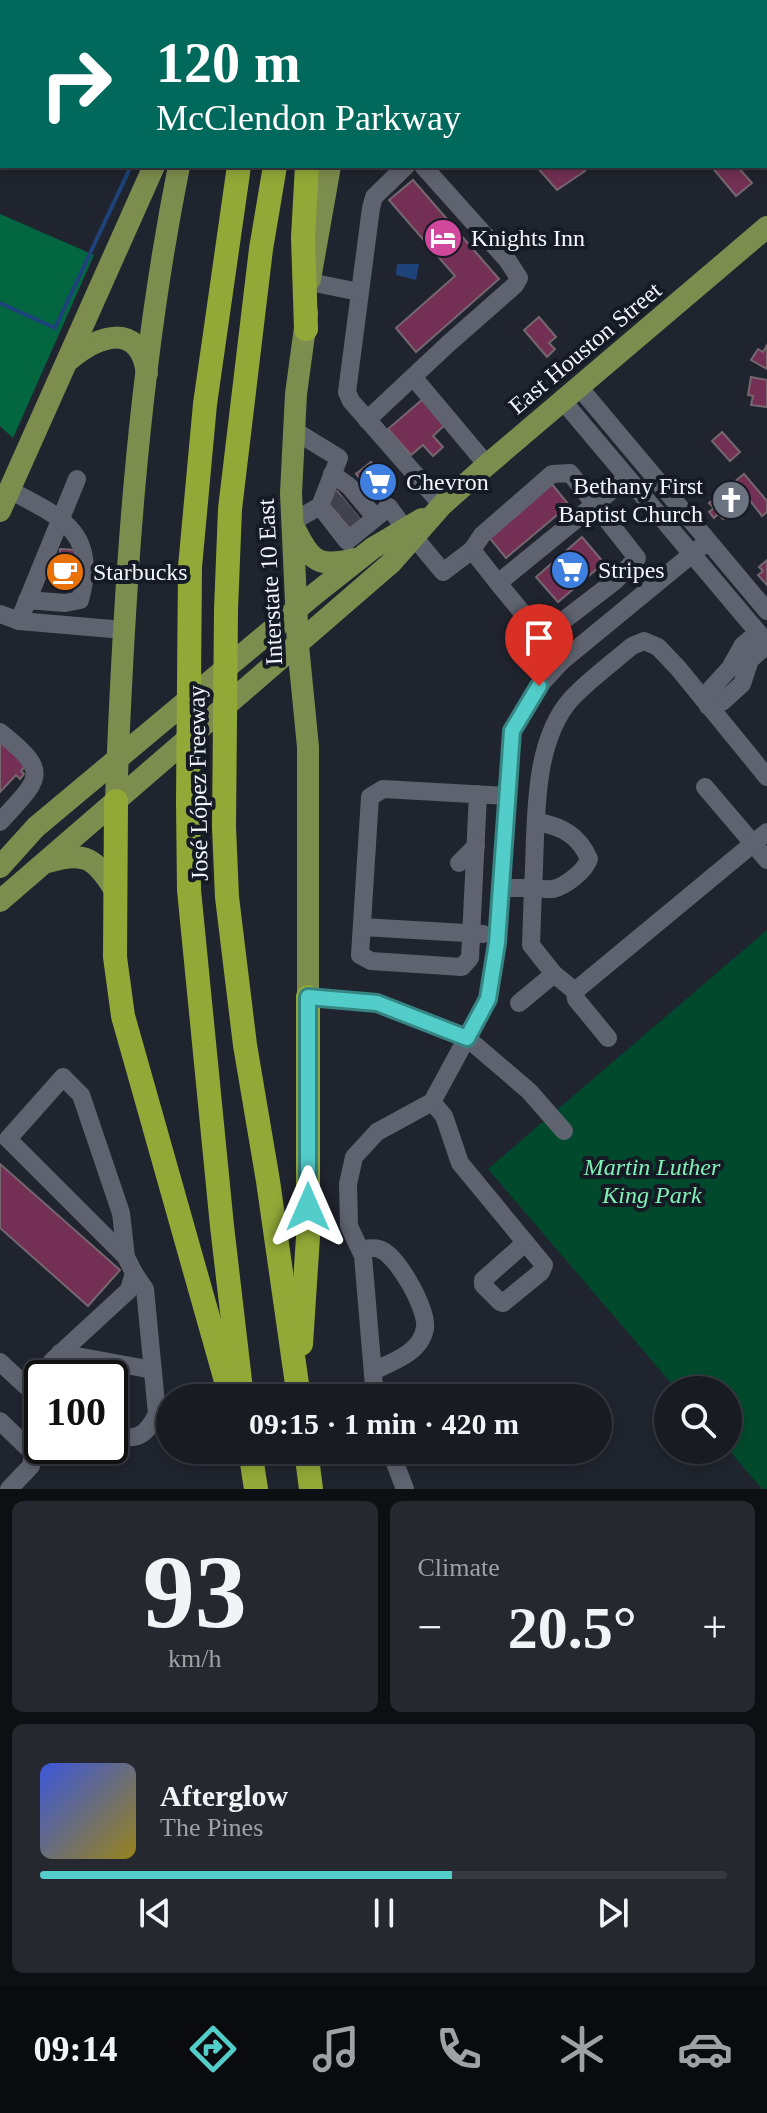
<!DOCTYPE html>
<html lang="en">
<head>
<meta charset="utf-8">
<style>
  :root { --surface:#181b22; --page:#25282f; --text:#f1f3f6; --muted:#9fa1a5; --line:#363940; --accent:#53cdca }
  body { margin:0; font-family:Georgia,serif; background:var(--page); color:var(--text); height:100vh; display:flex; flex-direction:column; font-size:30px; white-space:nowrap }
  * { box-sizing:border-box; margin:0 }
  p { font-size:26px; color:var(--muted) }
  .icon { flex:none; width:44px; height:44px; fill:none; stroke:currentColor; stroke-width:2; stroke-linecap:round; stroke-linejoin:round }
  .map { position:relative; height:1489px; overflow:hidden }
  .panel { display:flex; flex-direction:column; gap:12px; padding:12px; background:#0d0f13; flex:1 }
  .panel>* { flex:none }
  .banner { position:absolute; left:0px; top:0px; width:768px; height:168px; box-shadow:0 4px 12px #0003,0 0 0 2px var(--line); background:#00695c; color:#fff; overflow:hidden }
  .controls { position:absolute; left:654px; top:1376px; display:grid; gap:16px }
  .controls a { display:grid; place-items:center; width:88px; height:88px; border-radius:50%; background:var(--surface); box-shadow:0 4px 12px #0003,0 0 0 2px var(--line); font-size:40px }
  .speed { position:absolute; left:24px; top:1360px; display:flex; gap:16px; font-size:40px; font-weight:700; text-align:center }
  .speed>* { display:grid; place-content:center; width:104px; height:104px; border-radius:50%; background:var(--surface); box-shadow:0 4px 12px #0003,0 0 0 2px var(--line); line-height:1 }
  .speed .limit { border:4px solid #111; border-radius:12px; background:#fff; color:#111 }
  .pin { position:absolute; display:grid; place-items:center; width:68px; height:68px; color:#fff; margin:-82px -34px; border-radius:50% 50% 50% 0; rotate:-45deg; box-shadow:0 0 8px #0007 }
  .pin .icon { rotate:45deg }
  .me { position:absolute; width:88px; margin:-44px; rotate:0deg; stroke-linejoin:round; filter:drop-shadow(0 0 6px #0008) }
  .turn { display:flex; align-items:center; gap:28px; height:168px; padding:0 24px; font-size:36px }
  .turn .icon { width:104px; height:104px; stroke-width:2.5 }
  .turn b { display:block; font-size:56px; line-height:68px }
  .big { font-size:60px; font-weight:700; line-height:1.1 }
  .panel .card { flex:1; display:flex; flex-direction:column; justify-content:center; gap:12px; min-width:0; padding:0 28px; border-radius:12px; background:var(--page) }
  .panel .dial { align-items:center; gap:0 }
  .dial b { font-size:104px; line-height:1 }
  .song { display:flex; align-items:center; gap:24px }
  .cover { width:96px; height:96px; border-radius:12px; background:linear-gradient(135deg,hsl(230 70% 55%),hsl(50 70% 35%)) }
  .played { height:8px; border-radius:4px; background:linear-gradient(90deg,var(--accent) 60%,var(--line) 60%) }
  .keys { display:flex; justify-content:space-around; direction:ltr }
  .heat { display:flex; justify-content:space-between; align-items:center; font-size:44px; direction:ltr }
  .panel .tiles { flex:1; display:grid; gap:12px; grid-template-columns:1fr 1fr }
  .card:last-child { grid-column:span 2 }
  .trip { position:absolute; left:156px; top:1384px; width:456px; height:80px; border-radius:40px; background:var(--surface); box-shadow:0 4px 12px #0003,0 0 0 2px var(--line); font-weight:700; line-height:80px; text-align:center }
  .dock { display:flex; height:128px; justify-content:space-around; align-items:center; background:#0a0b0e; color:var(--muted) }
  .dock .icon { width:56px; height:56px }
  .dock .selected { color:var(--accent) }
  .dock b { font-size:36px; color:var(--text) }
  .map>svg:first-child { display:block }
</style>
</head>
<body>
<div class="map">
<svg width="767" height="1489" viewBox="0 0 767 1489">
  <rect width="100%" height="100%" fill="#20242e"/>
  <!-- green -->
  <path fill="#00492d" d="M 767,930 L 767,1489 L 762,1489 L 728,1449 L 728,1390 L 677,1390 L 488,1169 Z"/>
  <!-- forest -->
  <path fill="#026741" d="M 0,214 L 94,255 L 13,438 L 0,426 Z"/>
  <!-- water -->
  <path fill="#1d437a" d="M 397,264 L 419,264 L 416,280 L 396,275 Z"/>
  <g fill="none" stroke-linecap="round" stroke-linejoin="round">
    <!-- stream -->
    <g stroke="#1d437a" stroke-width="4">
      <path d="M 180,2 L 181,0"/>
      <path d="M 0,303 L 55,328 L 131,166"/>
    </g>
  </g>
  <!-- building -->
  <g fill="#733054" stroke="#75676d" stroke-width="2">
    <path d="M 63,0 L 109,0 L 62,2 Z"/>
    <path d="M 536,166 L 585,166 L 583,168 L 585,171 L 557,190 Z"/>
    <path d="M 711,166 L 737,166 L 752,183 L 736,196 Z"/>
    <path d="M 413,180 L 499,279 L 416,352 L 396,328 L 455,276 L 389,200 Z"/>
    <path d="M 539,317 L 556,337 L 549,343 L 555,349 L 547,357 L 524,330 Z"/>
    <path d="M 767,345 L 767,369 L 751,360 L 758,349 L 763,352 Z"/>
    <path d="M 751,377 L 767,380 L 767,407 L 751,405 L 753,396 L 748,395 Z"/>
    <path d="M 423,399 L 446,424 L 433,436 L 443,447 L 433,456 L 423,445 L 411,455 L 388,429 Z"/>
    <path d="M 722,432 L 740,452 L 730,461 L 712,441 Z"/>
    <path d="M 371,462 L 384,478 L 387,475 L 396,486 L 393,489 L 395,491 L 381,503 L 356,474 Z"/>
    <path d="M 744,474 L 767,501 L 767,512 L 762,516 L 748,498 L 723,519 L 718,514 L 714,518 L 709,512 L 714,508 L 709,503 Z"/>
    <path d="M 551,483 L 569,505 L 506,558 L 488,536 Z"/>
    <path d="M 337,491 L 363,523 L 353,532 L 326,500 Z"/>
    <path d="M 582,537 L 604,563 L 558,602 L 536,577 Z"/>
    <path d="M 60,549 L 76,550 L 78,565 L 74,565 L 72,589 L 58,588 L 56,567 L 59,567 Z"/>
    <path d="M 767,560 L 767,585 L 758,575 L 763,571 L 759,567 Z"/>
    <path d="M 0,742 L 26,765 L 21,771 L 24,774 L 20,779 L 16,775 L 0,792 Z"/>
    <path d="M 0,1164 L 120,1270 L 88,1306 L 0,1228 Z"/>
  </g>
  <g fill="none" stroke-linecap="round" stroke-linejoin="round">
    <!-- minor-tunnel -->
    <g stroke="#40434d" stroke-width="18" stroke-dasharray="18 9" stroke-linecap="butt">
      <path d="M 329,503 L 339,494"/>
      <path d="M 338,513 L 348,504"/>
      <path d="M 347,524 L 357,515"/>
    </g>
    <!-- minor -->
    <g stroke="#5e636f" stroke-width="18">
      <path d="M 33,2 L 34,0"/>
      <path d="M 146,2 L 146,0"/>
      <path d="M 697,2 L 699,0"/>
      <path d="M 731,2 L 733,0"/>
      <path d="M 766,25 L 767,27"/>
      <path d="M 406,166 L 374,197 L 371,208 L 347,392 L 351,401 L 442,505"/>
      <path d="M 310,282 L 359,292"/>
      <path d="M 414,378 L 487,465"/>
      <path d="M 579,387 L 767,611"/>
      <path d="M 563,401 L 767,643"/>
      <path d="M 367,420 L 448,344 L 515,285 L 519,278 L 508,261 L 423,166"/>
      <path d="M 332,474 L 349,486 L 375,517"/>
      <path d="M 9,490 C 61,517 99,532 80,600 L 65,603 L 27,600"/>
      <path d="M 320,506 L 347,541 L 389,507 L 405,529"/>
      <path d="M 294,521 L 320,506 L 339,458 L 295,431"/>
      <path d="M 414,537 L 443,572 L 472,550 L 498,583 L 627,478"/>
      <path d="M 472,550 L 482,535 L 552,474 L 570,473 L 637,558 L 615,581 L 542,637"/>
      <path d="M 498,583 L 562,661"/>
      <path d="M 0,614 L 19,621 L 124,630"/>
      <path d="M 19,621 L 77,479"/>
      <path d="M 750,639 L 763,639 L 759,652 L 750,660 L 742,684 L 722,702 L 708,706 L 709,691 L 730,668 L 743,645 Z"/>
      <path d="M 0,732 C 52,773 40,778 0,822"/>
      <path d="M 705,787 L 767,860"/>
      <path d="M 478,794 L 470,958 L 462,967 L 371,961 L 360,955 L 370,797 L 383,789 L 507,796"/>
      <path d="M 537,822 C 561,826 579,835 589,859 C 585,871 566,886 553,889 C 548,890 539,888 533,888 C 537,829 530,744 572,698 C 590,679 612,663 632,646 L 644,641 L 658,647 L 678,668 L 767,777"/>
      <path d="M 459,863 L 476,846"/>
      <path d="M 500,888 L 533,888 L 531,945 L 554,974 L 575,991 L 767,832"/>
      <path d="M 362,927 L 483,934"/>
      <path d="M 575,991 L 576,999 L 608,1038"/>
      <path d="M 308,997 L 377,1003 L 467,1038 L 529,1091 L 564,1131"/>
      <path d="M 519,1003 L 554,974"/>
      <path d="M 432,1102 L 444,1116 L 460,1163 L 544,1265 L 541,1272 L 503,1303 L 500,1302 L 483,1285 L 483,1280 L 525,1243"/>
      <path d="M 360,1249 C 365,1249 374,1247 379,1249 C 397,1254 428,1310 425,1328 C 421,1353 392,1362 373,1371"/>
      <path d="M 60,1353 L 153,1370"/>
      <path d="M 0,1362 L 39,1398"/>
      <path d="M 46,1378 L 52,1361 L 129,1290 L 134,1273 L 126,1257 L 8,1139 L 63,1077 L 81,1095 L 121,1213 L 126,1257"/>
      <path d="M 375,1398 L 363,1256 L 349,1226 L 348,1184 L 354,1157 L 377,1132 L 432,1102 L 488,999 L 497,943 L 512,731 L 539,686 L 562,661 L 708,541"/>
      <path d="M 0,1421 L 33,1453"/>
      <path d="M 110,1436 C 136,1440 145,1438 157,1414 L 145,1289 L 134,1273"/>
      <path d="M 390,1450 L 405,1489"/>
      <path d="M 9,1489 L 31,1466 L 42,1389"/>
    </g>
    <!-- major -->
    <g stroke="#7d8d4e" stroke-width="22">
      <path d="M 214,2 L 214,0"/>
      <path d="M 368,2 L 368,0"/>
      <path d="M 310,279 L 330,166"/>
      <path d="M 307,313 L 296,394 L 291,493 L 298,645 L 308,747 L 308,997"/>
      <path d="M 69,360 C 98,336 139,320 147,373"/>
      <path d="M 0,511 L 154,166"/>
      <path d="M 295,529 C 311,562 319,568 355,559"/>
      <path d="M 116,801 C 124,589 137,375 179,166"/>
      <path d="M 48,862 C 85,851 95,858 114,889"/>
      <path d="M 0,867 L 36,827 L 316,593 L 373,548 L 422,519"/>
      <path d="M 0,901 L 391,563 L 442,505 L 487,465 L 767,227"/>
    </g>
    <!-- highway -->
    <g stroke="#92a938" stroke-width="24">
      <path d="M 273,2 L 274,0"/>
      <path d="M 307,2 L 308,0"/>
      <path d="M 239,166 L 205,404 L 190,567 L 188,802 L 189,890 L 222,1226 L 242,1398"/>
      <path d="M 275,166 L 261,249 L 230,509 L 226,610 L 224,827 L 227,897 L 245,1045 L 268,1181 L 299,1398"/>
      <path d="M 306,329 L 303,237 L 307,166"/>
      <path d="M 116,801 L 115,957 L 123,1016 L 228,1388"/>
      <path d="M 301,1344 L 308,1237 L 308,997"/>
      <path d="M 250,1450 L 256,1489"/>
      <path d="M 306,1450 L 311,1489"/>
    </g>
  </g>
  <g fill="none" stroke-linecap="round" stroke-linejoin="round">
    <defs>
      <path id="route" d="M 308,1207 L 308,997 L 377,1003 L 467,1038 L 488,999 L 497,943 L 512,731 L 539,686"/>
    </defs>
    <!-- route casing -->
    <use href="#route" stroke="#368583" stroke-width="20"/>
    <!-- route -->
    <use href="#route" stroke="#53cdca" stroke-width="14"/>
  </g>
  <!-- icons -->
  <defs>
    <symbol id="hotel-disc" viewBox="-11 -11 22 22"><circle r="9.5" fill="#d1479c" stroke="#161a24"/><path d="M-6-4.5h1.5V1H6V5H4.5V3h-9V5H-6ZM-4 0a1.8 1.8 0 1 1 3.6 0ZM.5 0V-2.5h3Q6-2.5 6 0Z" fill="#fff"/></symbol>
    <symbol id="supermarket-disc" viewBox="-11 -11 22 22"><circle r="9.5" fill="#3f7fe0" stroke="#161a24"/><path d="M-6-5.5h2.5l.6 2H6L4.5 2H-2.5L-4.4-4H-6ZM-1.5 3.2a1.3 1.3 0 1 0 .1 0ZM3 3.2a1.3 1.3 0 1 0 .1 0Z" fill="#fff"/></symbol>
    <symbol id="church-disc" viewBox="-11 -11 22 22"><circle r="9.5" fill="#6b7280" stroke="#161a24"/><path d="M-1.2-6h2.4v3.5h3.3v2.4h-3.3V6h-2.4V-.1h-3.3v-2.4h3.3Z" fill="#fff"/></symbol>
    <symbol id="cafe-disc" viewBox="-11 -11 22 22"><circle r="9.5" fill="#e8710a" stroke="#161a24"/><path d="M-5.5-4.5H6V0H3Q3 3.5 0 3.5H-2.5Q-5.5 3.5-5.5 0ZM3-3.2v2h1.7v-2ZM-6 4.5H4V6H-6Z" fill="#fff"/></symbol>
  </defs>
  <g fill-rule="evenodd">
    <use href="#hotel-disc" x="421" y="216" width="44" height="44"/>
    <use href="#supermarket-disc" x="356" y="460" width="44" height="44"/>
    <use href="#church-disc" x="709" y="478" width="44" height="44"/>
    <use href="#supermarket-disc" x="548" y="548" width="44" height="44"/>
    <use href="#cafe-disc" x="43" y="550" width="44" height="44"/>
  </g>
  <g text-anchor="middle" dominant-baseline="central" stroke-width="8" stroke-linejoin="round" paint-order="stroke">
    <!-- poi labels -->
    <g font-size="24" fill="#f2f5fc" stroke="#161a24" text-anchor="start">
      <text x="471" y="238">Knights Inn</text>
      <text x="406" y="482">Chevron</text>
      <text x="703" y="486" text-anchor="end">Bethany First<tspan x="703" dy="28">Baptist Church</tspan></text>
      <text x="598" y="570">Stripes</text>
      <text x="93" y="572">Starbucks</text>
    </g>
    <!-- street labels -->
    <g font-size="24" fill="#f2f5fc" stroke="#161a24">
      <text transform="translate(585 348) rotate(-40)">East Houston Street</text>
      <text transform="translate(270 582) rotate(-93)">Interstate 10 East</text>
      <text transform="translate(198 783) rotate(-91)">José López Freeway</text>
    </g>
    <!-- park labels -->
    <g font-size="24" font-style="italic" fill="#80f1b7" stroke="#161a24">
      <text x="652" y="1167">Martin Luther<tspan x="652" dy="28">King Park</tspan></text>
    </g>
  </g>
</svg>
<div class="controls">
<a><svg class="icon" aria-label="search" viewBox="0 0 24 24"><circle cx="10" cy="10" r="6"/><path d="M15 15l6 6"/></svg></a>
</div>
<div class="speed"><div class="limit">100</div></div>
<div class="pin" style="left:539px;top:686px;background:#d93025"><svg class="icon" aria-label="arrive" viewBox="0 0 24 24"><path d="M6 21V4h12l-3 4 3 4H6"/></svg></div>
<svg class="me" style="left:308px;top:1207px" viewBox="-20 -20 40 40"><path d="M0-17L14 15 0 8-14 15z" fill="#53cdca" stroke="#fff" stroke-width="4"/></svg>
<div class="trip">09:15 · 1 min · 420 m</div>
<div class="banner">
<div class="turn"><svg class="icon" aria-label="right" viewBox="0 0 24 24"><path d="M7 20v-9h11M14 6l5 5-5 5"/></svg><div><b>120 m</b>McClendon Parkway</div></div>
</div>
</div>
<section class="panel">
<div class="tiles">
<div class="card dial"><b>93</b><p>km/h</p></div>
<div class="card"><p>Climate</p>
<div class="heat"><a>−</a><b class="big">20.5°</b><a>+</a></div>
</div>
<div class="card">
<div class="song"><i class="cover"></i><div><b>Afterglow</b><p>The Pines</p></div></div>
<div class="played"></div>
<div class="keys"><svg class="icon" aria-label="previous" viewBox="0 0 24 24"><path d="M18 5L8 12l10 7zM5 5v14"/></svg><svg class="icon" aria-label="pause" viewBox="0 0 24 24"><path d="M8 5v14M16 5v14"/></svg><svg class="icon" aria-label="next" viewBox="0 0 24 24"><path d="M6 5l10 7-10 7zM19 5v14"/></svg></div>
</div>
</div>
</section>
<nav class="dock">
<b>09:14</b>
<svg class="icon selected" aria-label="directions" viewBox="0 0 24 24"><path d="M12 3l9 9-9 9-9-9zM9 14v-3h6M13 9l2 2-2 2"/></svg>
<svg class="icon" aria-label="music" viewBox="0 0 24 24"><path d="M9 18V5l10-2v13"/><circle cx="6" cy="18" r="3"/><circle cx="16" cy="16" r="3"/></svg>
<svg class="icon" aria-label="phone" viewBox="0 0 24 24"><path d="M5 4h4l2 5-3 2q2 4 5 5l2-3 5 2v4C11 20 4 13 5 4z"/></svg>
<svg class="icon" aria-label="climate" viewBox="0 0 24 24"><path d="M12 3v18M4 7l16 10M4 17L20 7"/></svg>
<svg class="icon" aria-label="car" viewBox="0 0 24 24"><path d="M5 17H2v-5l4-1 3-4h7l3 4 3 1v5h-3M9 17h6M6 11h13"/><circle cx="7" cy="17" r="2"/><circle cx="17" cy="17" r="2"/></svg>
</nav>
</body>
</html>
